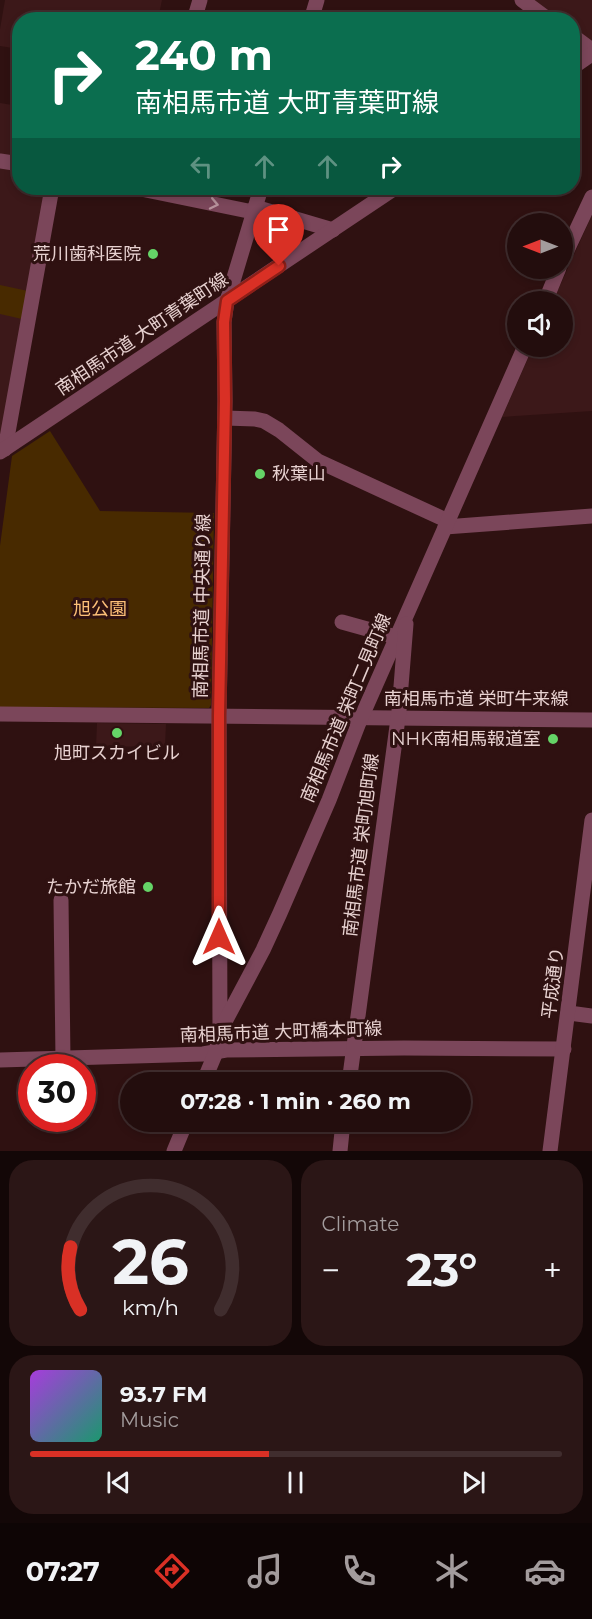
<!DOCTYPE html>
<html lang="en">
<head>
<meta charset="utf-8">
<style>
  :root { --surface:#230d0d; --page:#2b1616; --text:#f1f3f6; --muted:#a39c9d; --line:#402d2e; --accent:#d93025 }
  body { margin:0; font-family:Montserrat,"Noto Sans JP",sans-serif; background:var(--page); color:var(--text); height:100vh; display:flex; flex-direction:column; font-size:22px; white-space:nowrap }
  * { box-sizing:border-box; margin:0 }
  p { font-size:20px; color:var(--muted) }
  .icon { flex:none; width:33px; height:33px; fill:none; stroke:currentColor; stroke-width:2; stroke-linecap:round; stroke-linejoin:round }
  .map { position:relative; height:1151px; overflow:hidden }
  .details { display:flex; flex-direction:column; gap:9px; padding:9px; background:#130707; flex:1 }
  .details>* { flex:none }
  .banner { position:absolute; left:12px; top:12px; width:568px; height:183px; border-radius:24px; box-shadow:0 3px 9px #0003,0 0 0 2px var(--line); background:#0b6e4f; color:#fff; overflow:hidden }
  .needle { width:39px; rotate:270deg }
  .buttons { position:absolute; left:507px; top:213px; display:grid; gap:12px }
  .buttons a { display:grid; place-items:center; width:66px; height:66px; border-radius:50%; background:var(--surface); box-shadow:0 3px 9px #0003,0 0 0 2px var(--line); font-size:30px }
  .speed { position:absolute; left:18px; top:1054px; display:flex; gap:12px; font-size:30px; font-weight:700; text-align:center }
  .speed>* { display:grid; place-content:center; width:78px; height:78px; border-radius:50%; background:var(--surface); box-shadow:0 3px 9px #0003,0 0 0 2px var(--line); line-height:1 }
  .speed .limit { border:9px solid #d22; background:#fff; color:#111 }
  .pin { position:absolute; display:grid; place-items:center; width:51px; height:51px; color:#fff; margin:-62px -26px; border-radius:50% 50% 50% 0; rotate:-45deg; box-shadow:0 0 6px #0007 }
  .pin .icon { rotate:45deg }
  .me { position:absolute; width:66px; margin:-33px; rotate:0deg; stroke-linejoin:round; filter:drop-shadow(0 0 4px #0008) }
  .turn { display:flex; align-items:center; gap:21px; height:126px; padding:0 24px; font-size:27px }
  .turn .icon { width:78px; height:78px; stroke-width:2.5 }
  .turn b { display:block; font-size:42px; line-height:51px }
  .lanes { display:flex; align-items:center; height:57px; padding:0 24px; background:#0003; justify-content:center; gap:30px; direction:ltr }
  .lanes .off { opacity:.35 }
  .big { font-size:45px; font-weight:700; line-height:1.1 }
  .details .tile { flex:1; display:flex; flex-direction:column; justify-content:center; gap:9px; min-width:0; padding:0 21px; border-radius:24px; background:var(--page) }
  .details .dial { align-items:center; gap:0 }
  .dial svg { height:156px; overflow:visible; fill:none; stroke:var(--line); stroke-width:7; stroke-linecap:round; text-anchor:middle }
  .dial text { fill:var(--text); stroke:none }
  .song { display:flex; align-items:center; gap:18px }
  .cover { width:72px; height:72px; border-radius:9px; background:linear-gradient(135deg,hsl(280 70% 55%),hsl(160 70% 35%)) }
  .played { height:6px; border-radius:3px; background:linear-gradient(90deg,var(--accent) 45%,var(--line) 45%) }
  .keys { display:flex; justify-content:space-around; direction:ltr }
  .heat { display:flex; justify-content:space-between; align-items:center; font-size:33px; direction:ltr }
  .details .tiles { flex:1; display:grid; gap:9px; grid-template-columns:1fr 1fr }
  .tile:last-child { grid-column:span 2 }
  .trip { position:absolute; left:120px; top:1072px; width:351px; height:60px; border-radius:30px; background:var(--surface); box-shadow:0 3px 9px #0003,0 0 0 2px var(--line); font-weight:700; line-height:60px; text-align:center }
  .tabs { display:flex; height:96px; justify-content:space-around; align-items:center; background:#0e0505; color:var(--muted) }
  .tabs .icon { width:42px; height:42px }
  .tabs .selected { color:var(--accent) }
  .tabs b { font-size:27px; color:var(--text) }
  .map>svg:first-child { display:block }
</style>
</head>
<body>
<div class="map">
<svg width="592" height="1151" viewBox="0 0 592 1151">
  <rect width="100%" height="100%" fill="#2f1111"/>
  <!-- built -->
  <g fill="#3c1819">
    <path d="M 5,0 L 162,0 L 158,19 L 20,20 L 19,49 L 0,46 L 0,29 Z"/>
    <path d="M 532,0 L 592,0 L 592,42 L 573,31 L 573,20 L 558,19 Z"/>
    <path d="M 0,103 L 19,106 L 19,158 L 0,154 Z"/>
    <path d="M 0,166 L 19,170 L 20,188 L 47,188 L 0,443 Z"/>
    <path d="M 592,215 L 592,411 L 502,417 L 533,347 L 562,346 L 562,302 L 553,301 Z"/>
    <path d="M 97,723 L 166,724 L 165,746 L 96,747 Z"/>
  </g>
  <!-- green -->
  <g fill="#482a00">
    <path d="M 0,285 L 28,291 L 22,319 L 0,314 Z"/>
    <path d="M 50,431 L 100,511 L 214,513 L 211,705 L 209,708 L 0,707 L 0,546 L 12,456 Z"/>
  </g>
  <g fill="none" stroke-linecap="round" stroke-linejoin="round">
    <!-- minor -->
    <g stroke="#7b465a" stroke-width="15">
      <path d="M 522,0 L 549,20"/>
      <path d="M 194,20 L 200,0"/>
      <path d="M 311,20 L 317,0"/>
      <path d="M 573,36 L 592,50"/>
      <path d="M 573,67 L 592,54"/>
      <path d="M 0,161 L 20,164"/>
      <path d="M 136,188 L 253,212"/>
      <path d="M 255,207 L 333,230"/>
      <path d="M 562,261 L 592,197"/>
      <path d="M 545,302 L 559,268"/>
      <path d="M 225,418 L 255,419 L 264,421 L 279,430 L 318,461 L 448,521"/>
      <path d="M 5,449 L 52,188"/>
      <path d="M 0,452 L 395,188"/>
      <path d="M 445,527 L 592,516"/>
      <path d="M 342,622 L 396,637"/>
      <path d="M 0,714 L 592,720"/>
      <path d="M 61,900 L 63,1059"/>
      <path d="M 569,1013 L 592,1016"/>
      <path d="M 220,1031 L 219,715 L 225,401 L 224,322 L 227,301 L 261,188"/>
      <path d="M 0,1060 L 203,1054 L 226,1050 L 404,1048 L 564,1049"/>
      <path d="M 203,1083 L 216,1052 L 220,1031 L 263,950 L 280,913 L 329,800 L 358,725 L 525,346"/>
      <path d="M 349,1083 L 399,711 L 406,624"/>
      <path d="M 174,1151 L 186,1122"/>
      <path d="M 340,1151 L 343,1122"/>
      <path d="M 550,1151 L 592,820"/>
    </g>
  </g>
  <!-- one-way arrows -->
  <defs><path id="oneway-chevron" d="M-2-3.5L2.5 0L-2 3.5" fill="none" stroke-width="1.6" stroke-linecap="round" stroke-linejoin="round" transform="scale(1.5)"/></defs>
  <use stroke="#b6929b" href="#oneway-chevron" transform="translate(214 204) rotate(12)"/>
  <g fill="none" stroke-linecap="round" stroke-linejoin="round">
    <defs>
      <path id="route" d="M 219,937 L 219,715 L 225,401 L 224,322 L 227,301 L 279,266"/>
    </defs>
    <!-- route casing -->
    <use href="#route" stroke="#8d1f18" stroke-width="15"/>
    <!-- route -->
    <use href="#route" stroke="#d93025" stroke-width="10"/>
  </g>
  <!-- markers -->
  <g fill="#65d467" stroke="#2f1111" stroke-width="2">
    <circle cx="153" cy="254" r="6"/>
    <circle cx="260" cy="474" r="6"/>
    <circle cx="117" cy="733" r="6"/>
    <circle cx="553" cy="739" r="6"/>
    <circle cx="148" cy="887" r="6"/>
  </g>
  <g text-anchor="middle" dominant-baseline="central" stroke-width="6" stroke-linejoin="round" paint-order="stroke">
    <!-- poi labels -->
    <g font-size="18" fill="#e7d1d0" stroke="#2f1111" text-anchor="end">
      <text x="141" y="254">荒川歯科医院</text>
      <text x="272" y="474" text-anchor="start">秋葉山</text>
      <text x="541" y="739">NHK南相馬報道室</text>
      <text x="117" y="753" text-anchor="middle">旭町スカイビル</text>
      <text x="136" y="887">たかだ旅館</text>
    </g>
    <!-- street labels -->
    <g font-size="18" fill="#e7d1d0" stroke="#2f1111">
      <text transform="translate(142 334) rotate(-34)">南相馬市道 大町青葉町線</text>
      <text transform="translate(202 606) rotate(-89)">南相馬市道 中央通り線</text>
      <text x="476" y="699">南相馬市道 栄町牛来線</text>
      <text transform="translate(346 708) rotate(-67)">南相馬市道 栄町二見町線</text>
      <text transform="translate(361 845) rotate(-83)">南相馬市道 栄町旭町線</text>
      <text transform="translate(553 983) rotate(-83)">平成通り</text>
      <text transform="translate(281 1032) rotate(-2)">南相馬市道 大町橋本町線</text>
    </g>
    <!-- park labels -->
    <g font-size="18" fill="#fdc078" stroke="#2f1111">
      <text x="100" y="609">旭公園</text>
    </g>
  </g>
</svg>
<div class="buttons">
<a><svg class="needle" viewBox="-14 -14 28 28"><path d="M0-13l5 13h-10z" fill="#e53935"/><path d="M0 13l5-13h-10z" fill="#a39c9d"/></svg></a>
<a><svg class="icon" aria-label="sound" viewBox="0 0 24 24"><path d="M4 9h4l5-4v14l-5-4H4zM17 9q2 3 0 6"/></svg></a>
</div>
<div class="speed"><div class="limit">30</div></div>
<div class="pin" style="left:279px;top:266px;background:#d93025"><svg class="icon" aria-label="arrive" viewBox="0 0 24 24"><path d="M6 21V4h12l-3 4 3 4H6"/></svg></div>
<svg class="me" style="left:219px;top:937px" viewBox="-20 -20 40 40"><path d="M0-17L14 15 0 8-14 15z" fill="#d93025" stroke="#fff" stroke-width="4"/></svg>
<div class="trip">07:28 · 1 min · 260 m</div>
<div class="banner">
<div class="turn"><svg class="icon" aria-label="right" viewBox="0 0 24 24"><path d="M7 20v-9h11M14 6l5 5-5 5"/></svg><div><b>240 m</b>南相馬市道 大町青葉町線</div></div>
<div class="lanes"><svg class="icon off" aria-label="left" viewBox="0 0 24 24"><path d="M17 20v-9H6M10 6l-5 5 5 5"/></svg><svg class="icon off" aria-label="ahead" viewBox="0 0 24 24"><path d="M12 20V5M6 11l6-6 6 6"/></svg><svg class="icon off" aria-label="ahead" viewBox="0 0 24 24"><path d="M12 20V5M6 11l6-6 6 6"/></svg><svg class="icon" aria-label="right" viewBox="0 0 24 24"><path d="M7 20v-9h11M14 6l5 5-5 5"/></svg></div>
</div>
</div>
<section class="details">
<div class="tiles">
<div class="tile dial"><svg viewBox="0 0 100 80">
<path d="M14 69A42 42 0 1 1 86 69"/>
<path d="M14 69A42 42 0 0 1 9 37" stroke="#d93025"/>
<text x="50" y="56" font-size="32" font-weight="700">26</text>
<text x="50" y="72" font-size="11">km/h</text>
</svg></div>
<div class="tile"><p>Climate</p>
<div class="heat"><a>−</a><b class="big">23°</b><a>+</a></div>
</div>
<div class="tile">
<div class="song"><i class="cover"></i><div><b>93.7 FM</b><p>Music</p></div></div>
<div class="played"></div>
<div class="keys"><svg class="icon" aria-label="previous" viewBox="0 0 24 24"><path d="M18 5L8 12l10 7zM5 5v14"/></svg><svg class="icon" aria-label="pause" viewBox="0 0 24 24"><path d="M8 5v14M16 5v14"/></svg><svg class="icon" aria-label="next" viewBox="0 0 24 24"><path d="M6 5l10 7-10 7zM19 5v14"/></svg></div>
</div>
</div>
</section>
<nav class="tabs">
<b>07:27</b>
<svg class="icon selected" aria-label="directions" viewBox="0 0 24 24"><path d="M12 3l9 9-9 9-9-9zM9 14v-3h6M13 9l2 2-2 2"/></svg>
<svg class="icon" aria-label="music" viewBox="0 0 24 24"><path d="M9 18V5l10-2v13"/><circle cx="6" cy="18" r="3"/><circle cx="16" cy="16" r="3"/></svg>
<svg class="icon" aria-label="phone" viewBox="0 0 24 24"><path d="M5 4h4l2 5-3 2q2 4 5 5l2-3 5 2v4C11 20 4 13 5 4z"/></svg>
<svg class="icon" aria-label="climate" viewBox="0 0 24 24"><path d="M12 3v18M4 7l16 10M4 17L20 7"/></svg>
<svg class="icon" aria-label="car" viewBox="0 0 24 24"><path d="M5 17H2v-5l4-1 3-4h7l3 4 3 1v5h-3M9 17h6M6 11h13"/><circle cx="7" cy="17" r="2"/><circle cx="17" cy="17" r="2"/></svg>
</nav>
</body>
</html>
